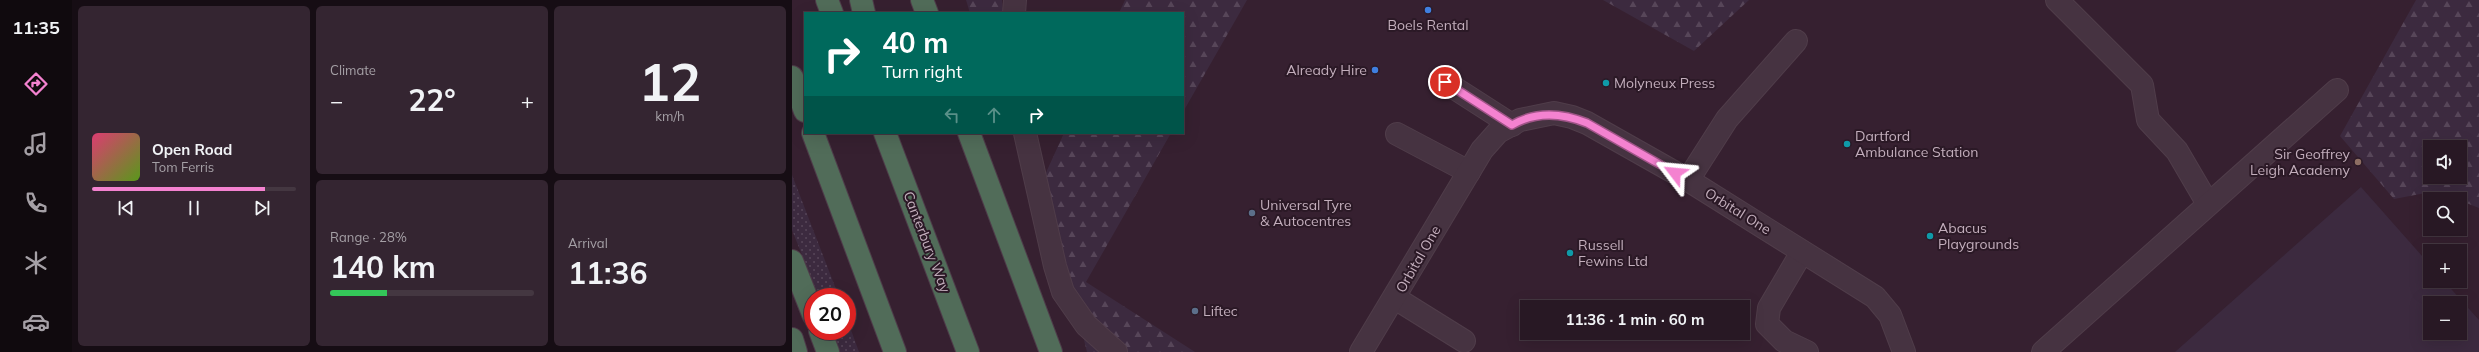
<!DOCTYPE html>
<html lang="en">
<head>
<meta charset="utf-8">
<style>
  :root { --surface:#281824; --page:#342531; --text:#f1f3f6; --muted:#a5a0a6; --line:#443741; --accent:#f482d0 }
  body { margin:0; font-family:Mulish,sans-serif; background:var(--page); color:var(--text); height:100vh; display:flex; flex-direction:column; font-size:15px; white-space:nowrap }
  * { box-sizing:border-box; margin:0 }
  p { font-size:13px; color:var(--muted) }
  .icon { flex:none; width:22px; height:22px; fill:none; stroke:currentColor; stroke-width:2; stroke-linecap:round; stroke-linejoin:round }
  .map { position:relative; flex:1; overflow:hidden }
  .panel { display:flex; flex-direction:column; gap:6px; padding:6px; background:#160d14; width:720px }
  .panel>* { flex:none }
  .hud { position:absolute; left:12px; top:12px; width:380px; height:122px; border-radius:0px; box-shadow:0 4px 16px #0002,0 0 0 1px var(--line); background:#00695c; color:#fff; overflow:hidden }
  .controls { position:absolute; left:1631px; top:140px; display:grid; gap:8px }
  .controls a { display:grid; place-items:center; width:44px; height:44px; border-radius:0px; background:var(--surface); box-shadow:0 4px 16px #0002,0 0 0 1px var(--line); font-size:20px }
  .speed { position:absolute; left:12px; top:288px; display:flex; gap:8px; font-size:20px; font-weight:700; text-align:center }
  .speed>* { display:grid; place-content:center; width:52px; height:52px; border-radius:50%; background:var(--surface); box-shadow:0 4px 16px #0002,0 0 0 1px var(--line); line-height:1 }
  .speed .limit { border:6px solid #d22; background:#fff; color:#111 }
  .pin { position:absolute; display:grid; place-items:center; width:34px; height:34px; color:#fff; margin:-17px; border:2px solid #fff; border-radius:50%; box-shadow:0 1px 4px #0007 }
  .me { position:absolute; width:44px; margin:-22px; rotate:299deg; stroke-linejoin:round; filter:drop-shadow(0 0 3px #0008) }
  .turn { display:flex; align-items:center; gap:14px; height:84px; padding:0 12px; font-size:18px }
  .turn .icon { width:52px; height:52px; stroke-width:2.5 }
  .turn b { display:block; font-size:28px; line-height:34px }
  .lanes { display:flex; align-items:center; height:38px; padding:0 12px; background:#0003; justify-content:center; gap:20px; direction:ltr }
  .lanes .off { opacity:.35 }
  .big { font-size:30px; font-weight:700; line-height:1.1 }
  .panel .tile { flex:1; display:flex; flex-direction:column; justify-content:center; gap:6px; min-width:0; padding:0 14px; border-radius:6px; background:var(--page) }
  .panel .dial { align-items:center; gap:0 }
  .dial b { font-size:52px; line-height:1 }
  .song { display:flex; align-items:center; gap:12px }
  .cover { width:48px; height:48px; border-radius:6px; background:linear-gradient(135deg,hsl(340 70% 55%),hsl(90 70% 35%)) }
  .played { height:4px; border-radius:2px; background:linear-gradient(90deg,var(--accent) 85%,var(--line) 85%) }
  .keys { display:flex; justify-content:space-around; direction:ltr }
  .heat { display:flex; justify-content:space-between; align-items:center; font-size:22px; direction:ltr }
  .charge { height:6px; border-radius:3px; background:linear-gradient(90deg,#34c759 28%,var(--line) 0) }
  .panel .tiles { flex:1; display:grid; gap:6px; grid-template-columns:repeat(3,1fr) }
  .tile:first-child { grid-row:span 2 }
  .trip { position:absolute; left:728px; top:300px; width:230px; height:40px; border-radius:0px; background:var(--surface); box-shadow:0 4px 16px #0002,0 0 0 1px var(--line); font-weight:700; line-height:40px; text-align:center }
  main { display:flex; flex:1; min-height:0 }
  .menu { display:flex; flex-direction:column; width:72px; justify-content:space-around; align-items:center; background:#100a0e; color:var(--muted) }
  .menu .icon { width:28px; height:28px }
  .menu .current { color:var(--accent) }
  .menu b { font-size:18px; color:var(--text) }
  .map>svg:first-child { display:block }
</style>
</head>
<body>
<main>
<nav class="menu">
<b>11:35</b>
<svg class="icon current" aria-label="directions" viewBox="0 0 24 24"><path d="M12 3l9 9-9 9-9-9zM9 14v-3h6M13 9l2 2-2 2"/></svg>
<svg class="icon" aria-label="music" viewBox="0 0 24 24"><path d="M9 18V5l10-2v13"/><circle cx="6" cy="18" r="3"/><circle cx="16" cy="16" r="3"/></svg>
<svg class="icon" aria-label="phone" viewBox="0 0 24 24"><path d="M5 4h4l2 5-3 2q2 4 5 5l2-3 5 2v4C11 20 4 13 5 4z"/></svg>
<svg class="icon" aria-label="climate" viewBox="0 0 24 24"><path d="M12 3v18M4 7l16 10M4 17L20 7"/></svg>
<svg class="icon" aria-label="car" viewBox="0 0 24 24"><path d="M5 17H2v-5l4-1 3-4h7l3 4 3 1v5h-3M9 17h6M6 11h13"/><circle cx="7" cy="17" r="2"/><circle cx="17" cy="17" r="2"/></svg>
</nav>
<section class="panel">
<div class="tiles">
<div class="tile">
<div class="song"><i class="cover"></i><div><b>Open Road</b><p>Tom Ferris</p></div></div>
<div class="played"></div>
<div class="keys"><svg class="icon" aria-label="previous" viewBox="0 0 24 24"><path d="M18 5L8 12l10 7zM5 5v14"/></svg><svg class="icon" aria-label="pause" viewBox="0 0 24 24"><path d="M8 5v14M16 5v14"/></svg><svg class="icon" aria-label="next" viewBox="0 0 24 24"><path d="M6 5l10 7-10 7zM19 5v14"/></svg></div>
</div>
<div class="tile"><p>Climate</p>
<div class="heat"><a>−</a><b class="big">22°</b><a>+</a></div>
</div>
<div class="tile dial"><b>12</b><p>km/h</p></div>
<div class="tile"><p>Range · 28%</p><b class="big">140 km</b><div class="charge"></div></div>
<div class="tile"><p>Arrival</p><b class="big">11:36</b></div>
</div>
</section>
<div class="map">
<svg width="1687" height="352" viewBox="0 0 1687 352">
  <defs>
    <pattern id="grass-dots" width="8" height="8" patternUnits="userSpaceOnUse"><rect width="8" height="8" fill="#3c2a3f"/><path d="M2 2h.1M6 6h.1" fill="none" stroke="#574659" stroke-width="1.8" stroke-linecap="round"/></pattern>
    <pattern id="forest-firs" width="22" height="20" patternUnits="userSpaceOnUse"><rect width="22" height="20" fill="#3c2a3f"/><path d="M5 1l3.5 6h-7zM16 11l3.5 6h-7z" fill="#574659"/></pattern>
  </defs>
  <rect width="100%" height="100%" fill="#362030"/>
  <!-- grass -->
  <g fill="url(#grass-dots)">
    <path d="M 0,175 L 47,297 L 27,297 L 0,230 Z"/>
    <path d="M 55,319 L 67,352 L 48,352 L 40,331 L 55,331 Z"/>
  </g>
  <!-- forest -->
  <g fill="url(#forest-firs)" fill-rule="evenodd">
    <path d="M 174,0 L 210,0 L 211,13 L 178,13 Z"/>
    <path d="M 333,0 L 455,0 L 391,112 L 391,13 L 327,13 Z"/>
    <path d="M 811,0 L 957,0 L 902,51 Z"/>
    <path d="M 1624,0 L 1687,0 L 1687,208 L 1644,191 L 1602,199 L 1548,136 ZM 1638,147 L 1668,147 L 1668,177 L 1638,177 Z"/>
    <path d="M 272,133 L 379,133 L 294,282 L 403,352 L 295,352 L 252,177 Z"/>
  </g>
  <!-- pitch -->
  <path fill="#3c2a3f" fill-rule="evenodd" d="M 1569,187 L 1638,265 L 1638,281 L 1652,281 L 1687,320 L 1687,352 L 1383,352 ZM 1638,303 L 1668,303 L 1668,333 L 1638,333 Z"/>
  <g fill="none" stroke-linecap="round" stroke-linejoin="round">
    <defs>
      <g id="minor">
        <path d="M 1265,0 L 1350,85 L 1356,120 L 1385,151 L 1416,204"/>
        <path d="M 222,13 L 223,0"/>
        <path d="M 653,82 L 720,125"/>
        <path d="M 233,133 L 263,266 L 271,292 L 294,325 L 324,352"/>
        <path d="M 605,134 L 677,172"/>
        <path d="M 896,180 L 935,119 L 1004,41"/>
        <path d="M 1010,252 L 977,308 L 975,324 L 992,341 L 1015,352"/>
        <path d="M 603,298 L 672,341"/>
        <path d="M 569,352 L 690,150 L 706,132 L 728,120 L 762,113 L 780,117 L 795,123 L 896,180 L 1083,297 L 1098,315 L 1112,352"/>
        <path d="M 1251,352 L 1545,90"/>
      </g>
      <g id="highway">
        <path d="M 35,0 L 40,13"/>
        <path d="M 69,0 L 72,13"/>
        <path d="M 130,0 L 135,13"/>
        <path d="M 0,77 L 13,111"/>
        <path d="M 21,133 L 103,352"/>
        <path d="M 93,133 L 176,352"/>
        <path d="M 177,133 L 259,352"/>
        <path d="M 0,261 L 21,314"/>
        <path d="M 28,331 L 36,352"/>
        <path d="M 0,339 L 4,352"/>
      </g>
    </defs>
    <!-- minor casing -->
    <use href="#minor" stroke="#503d4a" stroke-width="24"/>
    <!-- highway casing -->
    <use href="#highway" stroke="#4e3b49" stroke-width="24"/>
    <!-- minor -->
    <use href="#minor" stroke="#463341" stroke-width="22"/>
    <!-- highway -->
    <use href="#highway" stroke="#516c59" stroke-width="22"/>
  </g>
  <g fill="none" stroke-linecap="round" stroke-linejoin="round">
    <defs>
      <path id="route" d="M 653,82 L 720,125 C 744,111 770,113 795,123 L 883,173"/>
    </defs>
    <!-- route casing -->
    <use href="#route" stroke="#9f5487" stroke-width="10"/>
    <!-- route -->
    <use href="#route" stroke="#f482d0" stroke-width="7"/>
  </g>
  <!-- markers -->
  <g fill="#3f7fe0" stroke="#2b1926" stroke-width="1.5">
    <circle cx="636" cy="10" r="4"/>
    <circle cx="583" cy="70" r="4"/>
  </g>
  <g fill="#0f9aa8" stroke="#2b1926" stroke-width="1.5">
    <circle cx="814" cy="83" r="4"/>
    <circle cx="1055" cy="144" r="4"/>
    <circle cx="1138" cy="236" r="4"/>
    <circle cx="778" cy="253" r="4"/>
  </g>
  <circle fill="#8d6e63" stroke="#2b1926" stroke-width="1.5" cx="1566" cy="162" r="4"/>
  <g fill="#5c6f8a" stroke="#2b1926" stroke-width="1.5">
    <circle cx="460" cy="213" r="4"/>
    <circle cx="403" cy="311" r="4"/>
  </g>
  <g text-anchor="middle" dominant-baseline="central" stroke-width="4" stroke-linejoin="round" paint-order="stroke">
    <!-- poi labels -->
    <g font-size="14" fill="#c3aebc" stroke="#2b1926" text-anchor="start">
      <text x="636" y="25" text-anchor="middle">Boels Rental</text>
      <text x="575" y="70" text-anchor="end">Already Hire</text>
      <text x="822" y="83">Molyneux Press</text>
      <text x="1063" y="136">Dartford<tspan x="1063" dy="16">Ambulance Station</tspan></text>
      <text x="1558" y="154" text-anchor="end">Sir Geoffrey<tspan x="1558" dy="16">Leigh Academy</tspan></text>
      <text x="468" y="205">Universal Tyre<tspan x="468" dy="16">&amp; Autocentres</tspan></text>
      <text x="1146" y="228">Abacus<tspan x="1146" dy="16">Playgrounds</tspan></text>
      <text x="786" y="245">Russell<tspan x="786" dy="16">Fewins Ltd</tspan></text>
      <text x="411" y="311">Liftec</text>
    </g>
    <!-- street labels -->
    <g font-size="14" fill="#c3aebc" stroke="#2b1926">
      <text transform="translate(946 211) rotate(32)">Orbital One</text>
      <text transform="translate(135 242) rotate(69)">Canterbury Way</text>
      <text transform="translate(626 259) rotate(-60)">Orbital One</text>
    </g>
  </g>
</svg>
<div class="controls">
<a><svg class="icon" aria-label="sound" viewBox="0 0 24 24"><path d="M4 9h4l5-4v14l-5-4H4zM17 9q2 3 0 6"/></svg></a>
<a><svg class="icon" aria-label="search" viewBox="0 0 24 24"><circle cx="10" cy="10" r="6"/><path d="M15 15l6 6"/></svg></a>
<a>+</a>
<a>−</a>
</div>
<div class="speed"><div class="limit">20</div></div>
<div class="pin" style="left:653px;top:82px;background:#d93025"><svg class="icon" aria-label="arrive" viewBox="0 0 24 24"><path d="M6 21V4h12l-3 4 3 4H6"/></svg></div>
<svg class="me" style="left:883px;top:173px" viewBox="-20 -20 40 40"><path d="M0-17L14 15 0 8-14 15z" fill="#f482d0" stroke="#fff" stroke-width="4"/></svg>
<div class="trip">11:36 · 1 min · 60 m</div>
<div class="hud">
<div class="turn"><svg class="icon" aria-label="right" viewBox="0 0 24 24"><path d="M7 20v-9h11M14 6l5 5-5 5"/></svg><div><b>40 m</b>Turn right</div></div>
<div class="lanes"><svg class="icon off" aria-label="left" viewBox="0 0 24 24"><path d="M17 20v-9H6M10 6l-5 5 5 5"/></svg><svg class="icon off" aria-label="ahead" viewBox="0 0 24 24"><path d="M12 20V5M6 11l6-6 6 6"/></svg><svg class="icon" aria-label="right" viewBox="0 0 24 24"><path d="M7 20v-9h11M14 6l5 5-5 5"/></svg></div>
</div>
</div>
</main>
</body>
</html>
